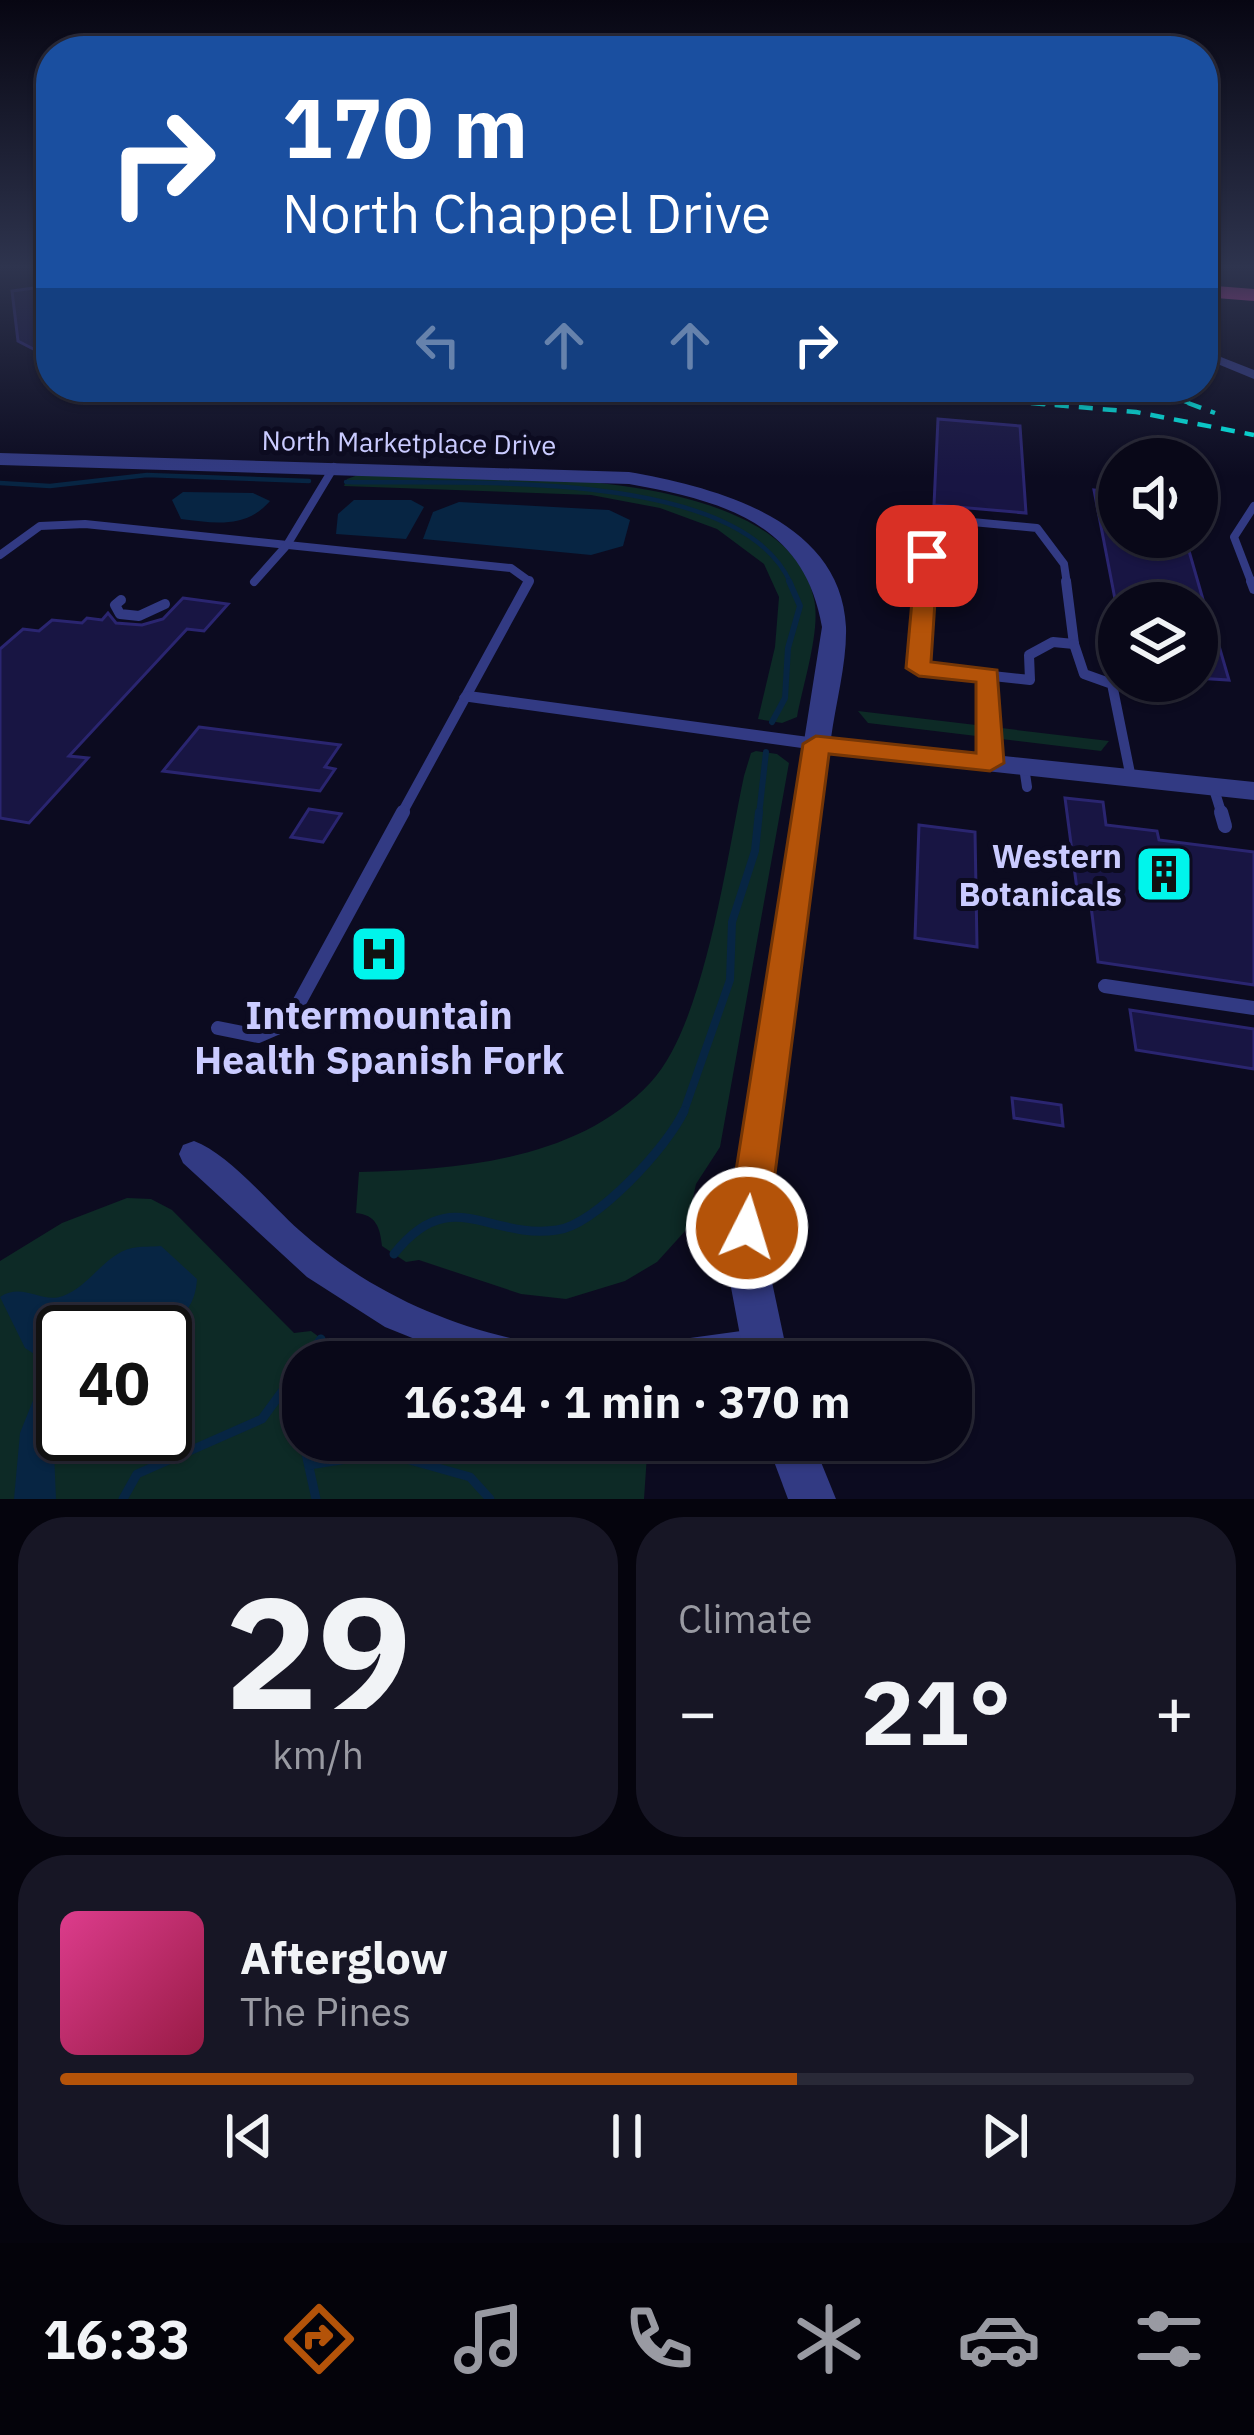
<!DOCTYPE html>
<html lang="en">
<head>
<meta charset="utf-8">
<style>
  :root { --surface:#090818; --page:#171625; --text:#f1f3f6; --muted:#999aa2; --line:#292937; --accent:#b45309 }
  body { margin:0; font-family:"IBM Plex Sans",sans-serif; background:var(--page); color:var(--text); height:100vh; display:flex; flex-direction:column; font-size:45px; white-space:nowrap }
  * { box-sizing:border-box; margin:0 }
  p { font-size:39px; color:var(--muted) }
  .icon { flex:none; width:66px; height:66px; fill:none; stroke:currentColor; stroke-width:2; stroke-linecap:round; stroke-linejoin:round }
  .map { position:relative; height:1499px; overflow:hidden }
  .sheet { display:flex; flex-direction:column; gap:18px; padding:18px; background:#05040d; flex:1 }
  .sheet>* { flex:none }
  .banner { position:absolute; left:36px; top:36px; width:1182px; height:366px; border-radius:48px; box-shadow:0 3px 9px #0004,0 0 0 3px var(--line); background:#1a4fa0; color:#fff; overflow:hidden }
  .buttons { position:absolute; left:1098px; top:438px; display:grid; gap:24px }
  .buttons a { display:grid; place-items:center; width:120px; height:120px; border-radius:50%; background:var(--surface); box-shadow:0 3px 9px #0004,0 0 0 3px var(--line); font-size:60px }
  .speed { position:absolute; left:36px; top:1305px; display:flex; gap:24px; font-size:60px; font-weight:700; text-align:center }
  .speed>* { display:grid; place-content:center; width:156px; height:156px; border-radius:50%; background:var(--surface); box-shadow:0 3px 9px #0004,0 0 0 3px var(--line); line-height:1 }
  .speed .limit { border:6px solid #111; border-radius:18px; background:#fff; color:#111 }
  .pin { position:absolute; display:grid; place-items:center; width:102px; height:102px; color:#fff; margin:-51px; border-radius:24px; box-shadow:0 6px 18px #0006 }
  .me { position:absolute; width:132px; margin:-66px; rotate:5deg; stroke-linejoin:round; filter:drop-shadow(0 0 9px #0008) }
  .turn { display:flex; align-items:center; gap:42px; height:252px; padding:0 48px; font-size:54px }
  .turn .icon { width:156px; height:156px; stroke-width:2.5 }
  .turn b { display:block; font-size:84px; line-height:102px }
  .lanes { display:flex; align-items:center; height:114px; padding:0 48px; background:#0003; justify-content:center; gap:60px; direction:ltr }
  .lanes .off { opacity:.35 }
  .big { font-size:90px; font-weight:700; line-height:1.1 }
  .sheet .widget { flex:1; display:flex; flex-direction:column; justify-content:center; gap:18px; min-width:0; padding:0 42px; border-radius:48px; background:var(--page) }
  .sheet .dial { align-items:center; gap:0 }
  .dial b { font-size:156px; line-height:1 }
  .song { display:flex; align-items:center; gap:36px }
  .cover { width:144px; height:144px; border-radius:18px; background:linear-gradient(135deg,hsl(330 70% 55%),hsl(340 70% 35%)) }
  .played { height:12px; border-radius:6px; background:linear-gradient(90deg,var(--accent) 65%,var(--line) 65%) }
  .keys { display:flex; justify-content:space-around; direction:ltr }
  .heat { display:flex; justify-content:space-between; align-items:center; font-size:66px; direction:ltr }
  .sheet .tiles { flex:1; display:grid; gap:18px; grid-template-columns:1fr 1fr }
  .widget:last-child { grid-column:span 2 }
  .trip { position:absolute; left:282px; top:1341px; width:690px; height:120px; border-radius:48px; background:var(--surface); box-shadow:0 3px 9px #0004,0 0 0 3px var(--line); font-weight:700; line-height:120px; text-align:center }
  .tabs { display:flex; height:192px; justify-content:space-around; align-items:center; background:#04030a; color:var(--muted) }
  .tabs .icon { width:84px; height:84px }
  .tabs .active { color:var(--accent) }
  .tabs b { font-size:54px; color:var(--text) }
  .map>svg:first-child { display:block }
</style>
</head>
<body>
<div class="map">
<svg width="1254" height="1499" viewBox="0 0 1254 1499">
  <rect width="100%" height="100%" fill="#0c0b20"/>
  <!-- green -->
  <g fill="#0d2a26" fill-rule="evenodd">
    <path d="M 924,387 L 1136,387 L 1168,399 L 1157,404 Z"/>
    <path d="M 358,475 C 466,478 784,457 814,599 C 821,630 803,684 797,717 L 782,723 L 758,719 L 775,647 L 779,597 L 764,564 L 717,529 L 660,508 L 591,495 L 344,486 L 347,479 Z"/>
    <path d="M 858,711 L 1109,741 L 1101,751 L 868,723 Z"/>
    <path d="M 756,751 L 777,754 L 789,763 L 720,1147 L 696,1184 L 686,1230 L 657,1262 L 625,1281 L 566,1299 L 521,1294 L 419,1260 L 406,1262 L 382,1246 C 380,1227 376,1215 356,1213 L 359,1172 C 459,1170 579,1160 651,1082 C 705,1024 727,855 744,776 L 751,753 Z"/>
    <path d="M 127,1198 L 151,1199 L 172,1210 L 294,1333 L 311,1331 L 334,1348 L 334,1362 L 303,1362 L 303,1440 L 648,1440 L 644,1499 L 0,1499 L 0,1261 L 62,1223 ZM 63,1332 L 165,1332 L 165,1434 L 63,1434 Z"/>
  </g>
  <!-- water -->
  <g fill="#072543">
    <path d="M 183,492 L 253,493 L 270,501 C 246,529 214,523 181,519 L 172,500 Z"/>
    <path d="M 354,500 L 411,500 L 424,507 L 406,539 L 336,534 L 338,514 Z"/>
    <path d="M 459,502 L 609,510 L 630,520 L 623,546 L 591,555 L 423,539 L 433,512 Z"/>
    <path d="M 161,1246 L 197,1279 C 193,1347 113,1332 63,1332 L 63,1401 L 53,1429 L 56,1499 L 14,1499 L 20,1433 L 48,1363 L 25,1348 L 0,1297 C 23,1282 41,1304 63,1296 C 90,1286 105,1254 132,1248 C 141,1246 152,1247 161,1246 Z"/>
  </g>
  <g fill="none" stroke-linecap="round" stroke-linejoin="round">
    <!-- stream-far3 -->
    <g stroke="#072543" stroke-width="4.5">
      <path d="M 346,482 C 456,485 740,465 791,584"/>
      <path d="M 0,483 L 50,486 L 147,475 L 309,481"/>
    </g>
    <!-- stream-far2 -->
    <g stroke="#072543" stroke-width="6">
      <path d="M 772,722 L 785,698 L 788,648 L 800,606 L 789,581"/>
      <path d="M 759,815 L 766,752"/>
    </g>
    <!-- stream-far1 -->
    <path stroke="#072543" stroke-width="8" d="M 683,1114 L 730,980 L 732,922 L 755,851 L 759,812"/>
    <!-- stream -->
    <g stroke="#072543" stroke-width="9">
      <path d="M 394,1254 C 451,1182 488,1240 557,1230 C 596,1225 668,1146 684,1111"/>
      <path d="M 304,1362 L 321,1339"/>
      <path d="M 315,1362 L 320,1342"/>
      <path d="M 303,1409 L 303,1438"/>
      <path d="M 303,1440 L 316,1499"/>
      <path d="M 309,1465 L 385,1453 L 470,1477 L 490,1499"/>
      <path d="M 123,1499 L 137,1474 L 262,1419 L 303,1363"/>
    </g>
  </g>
  <!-- building -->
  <g fill="#181543" stroke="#2a2570" stroke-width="3">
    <path d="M 34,288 L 47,356 L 18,341 L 12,291 Z"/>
    <path d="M 938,419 L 1020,426 L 1026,513 L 934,505 Z"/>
    <path d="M 1094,490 L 1119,493 L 1119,537 L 1185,537 L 1204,603 L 1115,599 Z"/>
    <path d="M 183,598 L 228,604 L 204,631 L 187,629 L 69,756 L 88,758 L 29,823 L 0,818 L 0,649 L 23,629 L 39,631 L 52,620 L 82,623 L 87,618 L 102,620 L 108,613 L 116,623 L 142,625 L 163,619 Z"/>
    <path d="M 1197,621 L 1212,622 L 1229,680 L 1197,678 Z"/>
    <path d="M 199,727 L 340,745 L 325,767 L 335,769 L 320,791 L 163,771 Z"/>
    <path d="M 1065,798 L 1103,802 L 1106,825 L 1157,831 L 1159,840 L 1254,852 L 1254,985 L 1098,962 L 1090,898 L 1078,897 Z"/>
    <path d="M 309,809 L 341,814 L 323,842 L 291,837 Z"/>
    <path d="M 919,825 L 975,832 L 977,947 L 915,938 Z"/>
    <path d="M 1130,1010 L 1254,1029 L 1254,1069 L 1136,1050 Z"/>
    <path d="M 1012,1098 L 1061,1105 L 1063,1126 L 1014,1118 Z"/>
  </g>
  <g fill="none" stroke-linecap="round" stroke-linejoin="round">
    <!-- service-far2 -->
    <g stroke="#323a83" stroke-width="8">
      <path d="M 0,555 L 40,526 L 85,524 L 511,568 L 529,581 L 527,584"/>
      <path d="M 254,582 L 287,545 L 334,467"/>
      <path d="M 925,584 L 929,518 L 1037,528 L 1064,564 L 1067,584"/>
      <path d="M 1252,584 L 1234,537 L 1254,506"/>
    </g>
    <!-- service-far1 -->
    <g stroke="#323a83" stroke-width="10">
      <path d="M 925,581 L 919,668 L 1030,680 L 1029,655 L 1053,642 L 1074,644"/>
      <path d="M 1066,581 L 1074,644"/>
      <path d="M 1251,581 L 1254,589"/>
      <path d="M 121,600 L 115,605 L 120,614 L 139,616 L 165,604"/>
      <path d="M 1074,644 L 1084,674 L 1112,684 L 1131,778"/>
      <path d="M 988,675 L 990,763"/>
      <path d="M 1024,767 L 1027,787"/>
      <path d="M 1213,786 L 1222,815"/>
      <path d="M 401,815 L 529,581"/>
    </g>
    <!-- service -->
    <g stroke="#323a83" stroke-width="14">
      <path d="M 1221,812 L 1225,826"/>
      <path d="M 1105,986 L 1254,1008"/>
      <path d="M 218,1028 L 258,1036 L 288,1023 L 403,812"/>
    </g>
    <!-- minor -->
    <g fill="#323a83" fill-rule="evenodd">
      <path d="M 1203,350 L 1254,370 L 1254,379 L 1203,358 Z"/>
      <path d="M 469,691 L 816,738 L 826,744 L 816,750 L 462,701 L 459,697 L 462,693 Z"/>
      <path d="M 194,1141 C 229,1154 270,1204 299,1230 C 370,1293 452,1329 545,1345 L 557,1350 L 562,1362 L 472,1362 L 385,1327 L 307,1277 L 183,1163 L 179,1154 L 183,1145 Z"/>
      <path d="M 763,1328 L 775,1333 L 780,1345 L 775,1357 L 763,1362 L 622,1362 L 627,1350 L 639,1345 Z"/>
    </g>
    <!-- tertiary -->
    <g fill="#323a83" fill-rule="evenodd">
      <path d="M 0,453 L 629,472 C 714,487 841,519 846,627 C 847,662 836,702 831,738 L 1254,782 L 1254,800 L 829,754 L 767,1229 L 772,1282 L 789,1362 L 745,1362 L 730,1282 L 727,1229 L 822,627 C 804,522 722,501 629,484 L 0,465 Z"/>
      <path d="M 766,1440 L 812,1440 L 836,1499 L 788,1499 Z"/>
    </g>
    <!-- motorway -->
    <path fill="#ff45b7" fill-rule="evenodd" d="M 1203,285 L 1254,289 L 1254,301 L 1203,297 Z"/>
    <!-- rail-far1 -->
    <g stroke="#00f5ec" stroke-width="3" stroke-dasharray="10 9" stroke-linecap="butt">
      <path d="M 1144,387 L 1196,406"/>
      <path d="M 960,397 L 1066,406"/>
    </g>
    <!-- rail -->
    <g stroke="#00f5ec" stroke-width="4.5" stroke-dasharray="14 10" stroke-linecap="butt">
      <path d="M 1031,403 L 1136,412 L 1254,435"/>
      <path d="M 1188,403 L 1215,413"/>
    </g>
  </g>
  <!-- sky -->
  <linearGradient id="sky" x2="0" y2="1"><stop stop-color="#070612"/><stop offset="0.56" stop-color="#2e344e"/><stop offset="1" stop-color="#2e344e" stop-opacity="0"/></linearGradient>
  <rect width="1254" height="477" fill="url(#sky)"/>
  <!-- route -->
  <path fill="#b45309" stroke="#753606" stroke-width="3" d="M 927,549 L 938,556 L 931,662 L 997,670 L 1004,763 L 990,771 L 829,754 L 768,1228 L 762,1242 L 747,1247 L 733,1242 L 727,1228 L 803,744 L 816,736 L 976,753 L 976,682 L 919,676 L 906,668 L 916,556 Z"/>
  <!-- icons -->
  <defs>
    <symbol id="building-square" viewBox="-11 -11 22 22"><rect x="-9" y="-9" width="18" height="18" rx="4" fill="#00f5ec" stroke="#0c0b20"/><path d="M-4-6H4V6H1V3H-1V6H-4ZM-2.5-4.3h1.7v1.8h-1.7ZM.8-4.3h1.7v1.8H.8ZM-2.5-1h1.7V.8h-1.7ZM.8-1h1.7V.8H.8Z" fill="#111"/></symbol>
    <symbol id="hospital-square" viewBox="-11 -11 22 22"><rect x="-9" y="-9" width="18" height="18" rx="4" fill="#00f5ec" stroke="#0c0b20"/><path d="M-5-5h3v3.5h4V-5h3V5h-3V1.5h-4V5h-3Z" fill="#111"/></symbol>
  </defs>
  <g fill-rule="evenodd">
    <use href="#building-square" x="1131" y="841" width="66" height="66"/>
    <use href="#hospital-square" x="346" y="921" width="66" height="66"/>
  </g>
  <g text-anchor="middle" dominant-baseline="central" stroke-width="10" stroke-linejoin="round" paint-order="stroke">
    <!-- far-street labels -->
    <g font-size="27" fill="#cacbff" stroke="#0c0b20">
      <text transform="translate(409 442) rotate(1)">North Marketplace Drive</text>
    </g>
    <!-- poi labels -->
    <g font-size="33" font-weight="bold" fill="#cacbff" stroke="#0c0b20" text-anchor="end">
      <text x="1122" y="855">Western<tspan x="1122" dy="38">Botanicals</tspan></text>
    </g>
    <!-- near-poi labels -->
    <g font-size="39" font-weight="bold" fill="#cacbff" stroke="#0c0b20">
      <text x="379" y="1014">Intermountain<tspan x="379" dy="45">Health Spanish Fork</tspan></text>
    </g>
  </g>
</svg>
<div class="buttons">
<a><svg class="icon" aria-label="sound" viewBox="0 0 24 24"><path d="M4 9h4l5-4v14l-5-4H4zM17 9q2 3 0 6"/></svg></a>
<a><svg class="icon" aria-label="layers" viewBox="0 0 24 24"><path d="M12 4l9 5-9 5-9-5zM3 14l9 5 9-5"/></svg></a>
</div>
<div class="speed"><div class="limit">40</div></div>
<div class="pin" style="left:927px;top:556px;background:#d93025"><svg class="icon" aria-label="arrive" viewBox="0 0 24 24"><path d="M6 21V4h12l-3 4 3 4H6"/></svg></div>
<svg class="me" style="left:747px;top:1228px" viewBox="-20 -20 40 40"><circle r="17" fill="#b45309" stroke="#fff" stroke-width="3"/><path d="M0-11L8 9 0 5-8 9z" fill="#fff"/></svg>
<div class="trip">16:34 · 1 min · 370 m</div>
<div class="banner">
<div class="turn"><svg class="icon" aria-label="right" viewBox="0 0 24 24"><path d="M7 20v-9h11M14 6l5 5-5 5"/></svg><div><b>170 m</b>North Chappel Drive</div></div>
<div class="lanes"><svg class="icon off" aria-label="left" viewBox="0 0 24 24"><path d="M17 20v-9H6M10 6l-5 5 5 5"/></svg><svg class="icon off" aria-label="ahead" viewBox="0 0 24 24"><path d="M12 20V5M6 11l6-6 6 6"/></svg><svg class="icon off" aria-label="ahead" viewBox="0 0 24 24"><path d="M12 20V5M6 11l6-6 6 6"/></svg><svg class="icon" aria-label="right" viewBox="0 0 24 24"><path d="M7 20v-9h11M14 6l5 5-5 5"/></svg></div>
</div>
</div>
<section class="sheet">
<div class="tiles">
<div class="widget dial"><b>29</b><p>km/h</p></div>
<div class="widget"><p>Climate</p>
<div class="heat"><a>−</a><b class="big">21°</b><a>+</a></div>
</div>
<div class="widget">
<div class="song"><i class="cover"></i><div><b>Afterglow</b><p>The Pines</p></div></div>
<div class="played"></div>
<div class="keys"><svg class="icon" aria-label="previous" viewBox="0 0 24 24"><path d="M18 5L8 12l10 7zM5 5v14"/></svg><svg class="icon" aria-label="pause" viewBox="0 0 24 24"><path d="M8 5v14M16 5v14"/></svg><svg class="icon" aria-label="next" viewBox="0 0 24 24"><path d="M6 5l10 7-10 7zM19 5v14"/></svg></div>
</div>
</div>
</section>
<nav class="tabs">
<b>16:33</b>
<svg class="icon active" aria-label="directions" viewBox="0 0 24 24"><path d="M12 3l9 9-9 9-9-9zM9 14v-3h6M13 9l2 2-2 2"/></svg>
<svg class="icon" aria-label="music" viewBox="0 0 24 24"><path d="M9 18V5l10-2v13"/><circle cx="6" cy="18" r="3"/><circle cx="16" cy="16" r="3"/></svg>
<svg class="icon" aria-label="phone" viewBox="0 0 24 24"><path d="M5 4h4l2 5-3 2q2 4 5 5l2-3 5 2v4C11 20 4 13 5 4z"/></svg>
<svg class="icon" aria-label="climate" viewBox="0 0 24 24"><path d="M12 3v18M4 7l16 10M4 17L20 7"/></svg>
<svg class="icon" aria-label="car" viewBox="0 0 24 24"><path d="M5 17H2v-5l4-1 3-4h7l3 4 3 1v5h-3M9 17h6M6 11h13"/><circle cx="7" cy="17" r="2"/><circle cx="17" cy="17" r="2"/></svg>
<svg class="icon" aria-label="filters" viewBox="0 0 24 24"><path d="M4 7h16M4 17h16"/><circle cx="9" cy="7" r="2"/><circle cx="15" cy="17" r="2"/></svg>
</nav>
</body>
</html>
